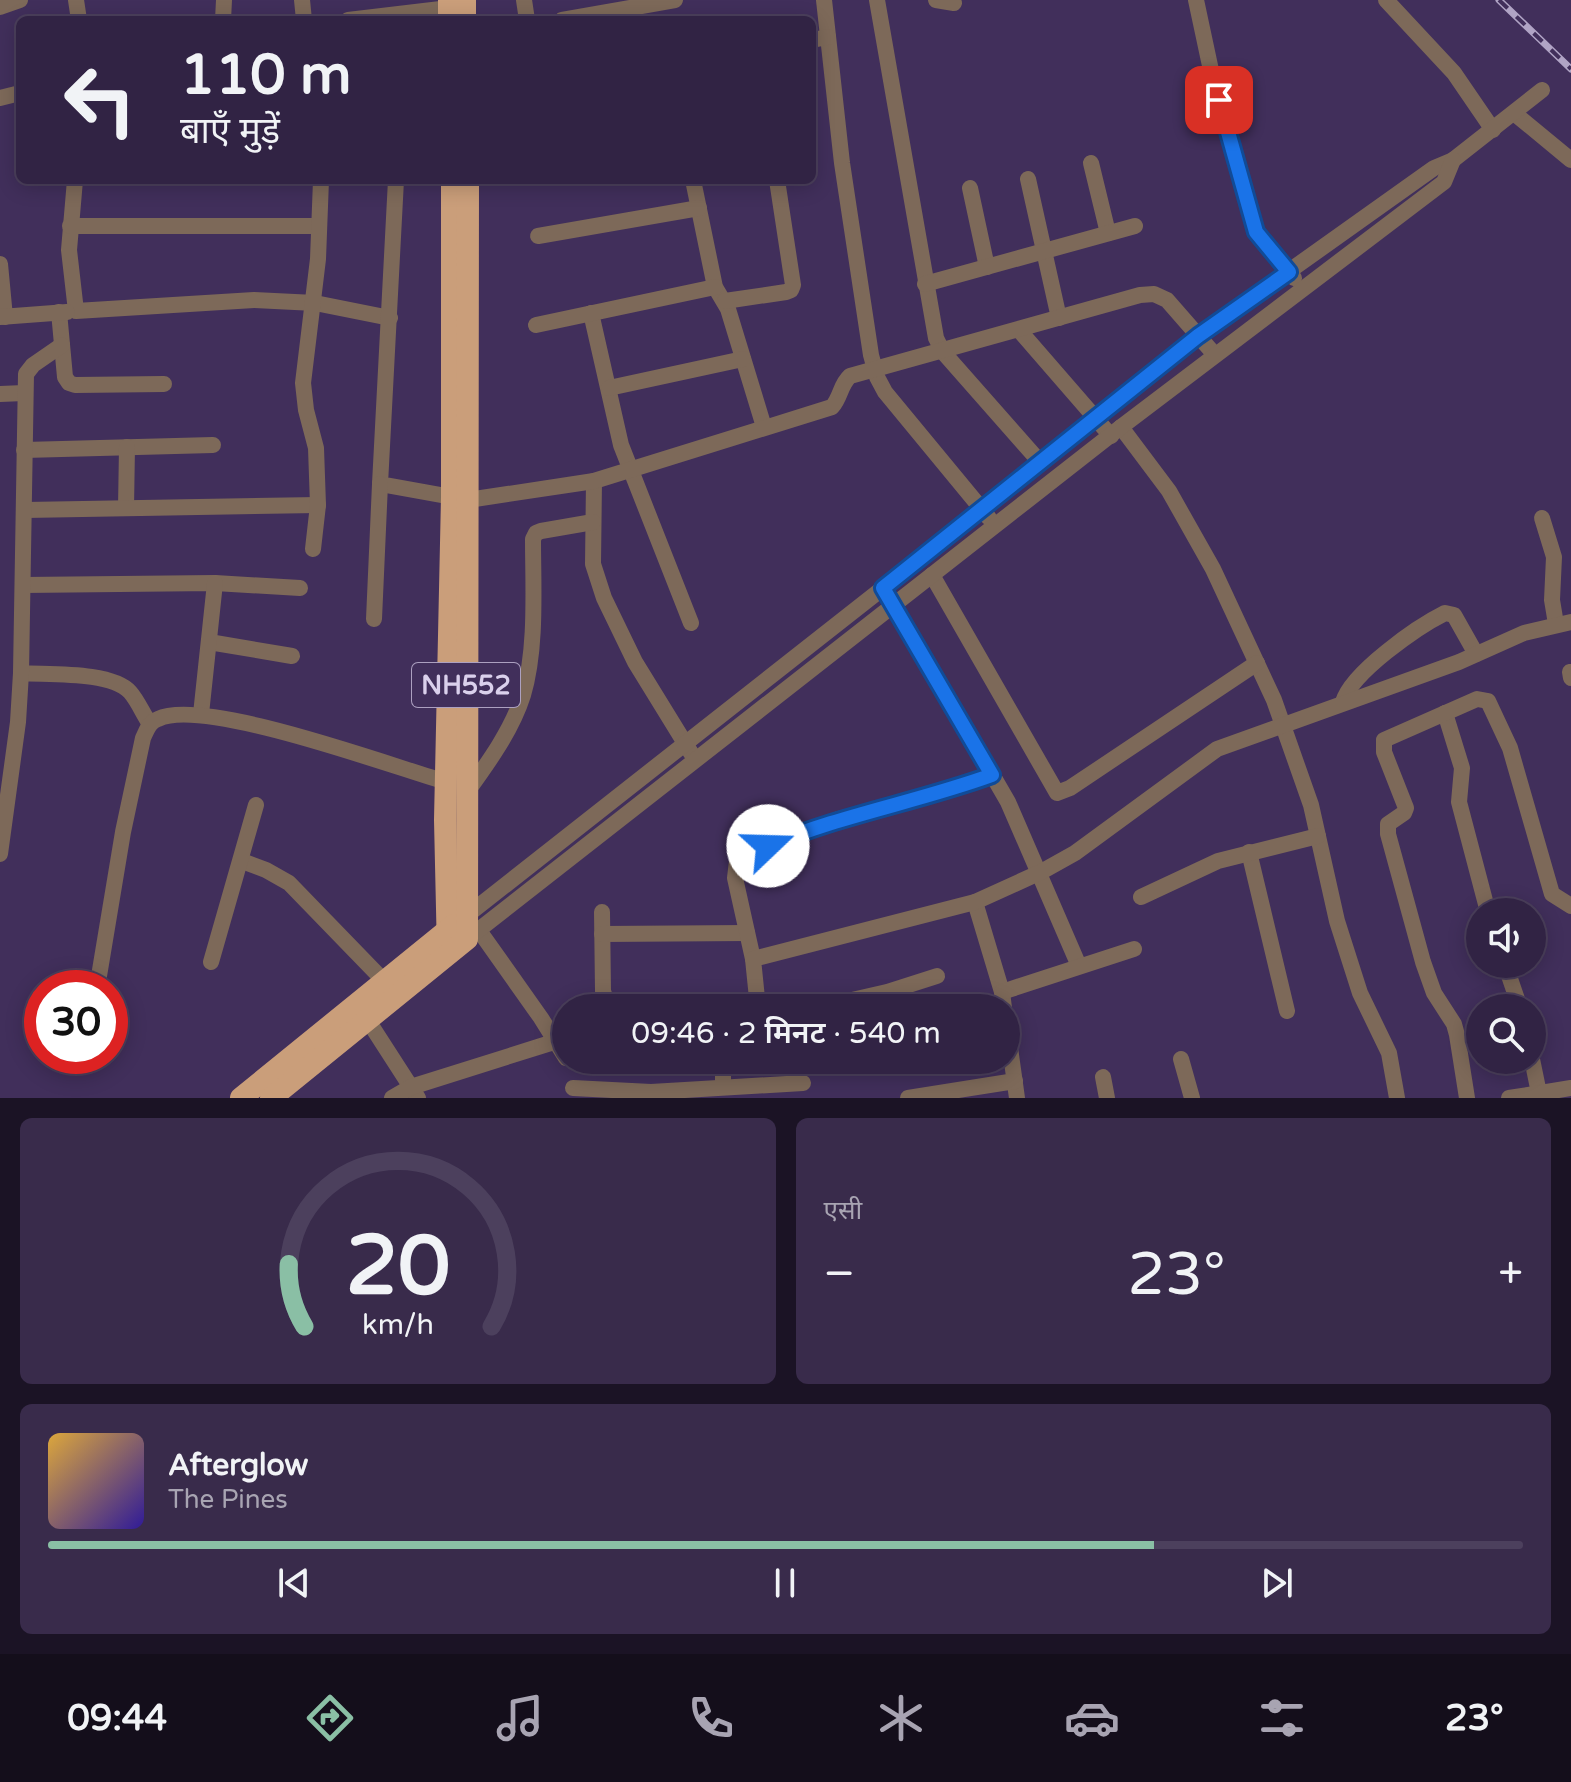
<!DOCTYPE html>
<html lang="hi">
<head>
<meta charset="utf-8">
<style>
  :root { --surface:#312344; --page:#392b4b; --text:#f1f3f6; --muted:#a8a4b2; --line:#4c405d; --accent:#8abfa5 }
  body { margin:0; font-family:"Varela Round","Noto Sans Devanagari",sans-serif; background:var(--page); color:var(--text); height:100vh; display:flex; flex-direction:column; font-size:30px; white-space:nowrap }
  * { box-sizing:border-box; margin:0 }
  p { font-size:26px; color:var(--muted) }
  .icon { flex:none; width:44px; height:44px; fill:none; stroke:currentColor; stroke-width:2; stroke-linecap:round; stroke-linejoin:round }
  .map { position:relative; height:1098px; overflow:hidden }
  .details { display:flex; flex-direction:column; gap:20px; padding:20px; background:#1b1325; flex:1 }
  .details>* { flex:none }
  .guide { position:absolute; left:16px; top:16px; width:800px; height:168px; border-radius:12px; box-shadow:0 4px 20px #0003,0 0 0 2px var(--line); background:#312344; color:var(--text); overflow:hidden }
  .buttons { position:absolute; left:1466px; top:898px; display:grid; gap:16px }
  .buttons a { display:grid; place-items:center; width:80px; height:80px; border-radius:50%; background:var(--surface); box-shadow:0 4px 20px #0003,0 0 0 2px var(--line); font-size:40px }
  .speed { position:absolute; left:24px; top:970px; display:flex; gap:16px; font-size:40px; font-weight:700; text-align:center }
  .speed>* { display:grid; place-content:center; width:104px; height:104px; border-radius:50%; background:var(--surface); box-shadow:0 4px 20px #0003,0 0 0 2px var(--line); line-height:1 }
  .speed .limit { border:12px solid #d22; background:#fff; color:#111 }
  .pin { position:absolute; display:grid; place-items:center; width:68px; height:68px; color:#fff; margin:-34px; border-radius:16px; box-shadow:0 4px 12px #0006 }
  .me { position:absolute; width:88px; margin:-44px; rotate:69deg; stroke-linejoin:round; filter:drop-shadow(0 0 6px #0008) }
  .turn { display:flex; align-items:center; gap:28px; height:168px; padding:0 32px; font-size:36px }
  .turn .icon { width:104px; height:104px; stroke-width:2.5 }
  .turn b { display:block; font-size:56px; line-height:68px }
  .big { font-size:60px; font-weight:600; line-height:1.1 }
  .details .card { flex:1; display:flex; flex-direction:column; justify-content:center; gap:12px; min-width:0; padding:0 28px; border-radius:12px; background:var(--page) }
  .details .dial { align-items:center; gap:0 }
  .dial svg { height:208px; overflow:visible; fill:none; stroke:var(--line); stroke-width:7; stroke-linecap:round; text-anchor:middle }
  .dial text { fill:var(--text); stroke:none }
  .song { display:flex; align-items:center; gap:24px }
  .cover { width:96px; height:96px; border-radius:12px; background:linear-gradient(135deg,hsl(40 70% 55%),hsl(250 70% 35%)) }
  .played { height:8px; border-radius:4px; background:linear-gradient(90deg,var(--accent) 75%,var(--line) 75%) }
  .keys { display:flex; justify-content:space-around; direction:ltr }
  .heat { display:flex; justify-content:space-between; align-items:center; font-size:44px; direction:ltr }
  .details .tiles { flex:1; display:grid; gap:20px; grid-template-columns:1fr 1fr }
  .card:last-child { grid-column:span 2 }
  .trip { position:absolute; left:552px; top:994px; width:468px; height:80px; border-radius:40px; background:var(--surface); box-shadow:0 4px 20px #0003,0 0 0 2px var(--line); font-weight:600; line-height:80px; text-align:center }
  .dock { display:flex; height:128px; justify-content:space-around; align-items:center; background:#140e1b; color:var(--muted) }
  .dock .icon { width:56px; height:56px }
  .dock .current { color:var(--accent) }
  .dock b { font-size:36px; color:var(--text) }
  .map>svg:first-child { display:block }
</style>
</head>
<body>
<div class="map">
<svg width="1571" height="1098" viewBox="0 0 1571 1098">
  <rect width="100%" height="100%" fill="#412f5b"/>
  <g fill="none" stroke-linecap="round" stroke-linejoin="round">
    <!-- minor -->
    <g stroke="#7d6959" stroke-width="16">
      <path d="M 76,0 L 79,20"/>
      <path d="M 302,0 L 304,20"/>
      <path d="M 524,0 L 527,20"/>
      <path d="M 824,0 L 842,163 L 871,355 L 877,377 L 885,392 L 989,518"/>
      <path d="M 877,0 L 936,338 L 943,352 L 1040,462"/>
      <path d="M 936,0 L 954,3"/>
      <path d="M 1196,0 L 1212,75 L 1256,232 L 1294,278"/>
      <path d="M 1386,0 L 1454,73 L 1493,130"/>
      <path d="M 0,7 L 20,0"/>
      <path d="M 223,20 L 224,0"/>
      <path d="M 348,20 L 449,8"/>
      <path d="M 562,20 L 675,0"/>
      <path d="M 812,40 L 828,37"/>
      <path d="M 0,98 L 20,93"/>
      <path d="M 1514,113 L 1571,160"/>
      <path d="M 1091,163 L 1108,233"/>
      <path d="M 1028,179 L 1059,318"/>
      <path d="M 75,180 L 69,250 L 76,311 L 254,300 L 315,303 L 390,318"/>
      <path d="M 396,180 L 380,484 L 452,497"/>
      <path d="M 693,180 L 715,287 L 728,309 L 764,427"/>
      <path d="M 970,188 L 987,267"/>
      <path d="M 70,226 L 319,226"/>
      <path d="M 538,236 L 699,208"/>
      <path d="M 0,264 L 5,317"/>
      <path d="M 925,284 L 1135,226"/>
      <path d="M 725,301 L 786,292 L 791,290 L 793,285 L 777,180"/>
      <path d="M 59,312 L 65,377 L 69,383 L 75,385 L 164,384"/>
      <path d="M 591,313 L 621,445 L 691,623"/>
      <path d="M 0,317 L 67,312"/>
      <path d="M 536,325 L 715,287"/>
      <path d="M 1019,330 L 1111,436"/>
      <path d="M 609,388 L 743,359"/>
      <path d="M 0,394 L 24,393"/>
      <path d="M 1121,427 L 1169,491 L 1213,569 L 1274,700 L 1311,805 L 1337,921 L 1360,993 L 1389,1053 L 1397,1098"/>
      <path d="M 24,450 L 213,445"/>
      <path d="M 594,481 L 593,564 L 604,598 L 635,662 L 691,753"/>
      <path d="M 468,500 L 594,481 L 832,407 C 841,397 840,385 850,376 L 1140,295 L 1154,294 L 1167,300 L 1215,355"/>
      <path d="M 126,508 L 127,447"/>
      <path d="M 25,510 L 318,505"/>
      <path d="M 1542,518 L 1554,557 L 1552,600 L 1556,624"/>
      <path d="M 313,549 L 318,505 L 316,448 L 306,410 L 303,383 L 318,259 L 321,180"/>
      <path d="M 932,575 L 1057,793 L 1070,788 L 1257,663"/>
      <path d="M 23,585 L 215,583 L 300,588"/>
      <path d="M 889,596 L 1008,802 L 1079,966"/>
      <path d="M 374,619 L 380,484"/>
      <path d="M 209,642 L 292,656"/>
      <path d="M 1570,672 L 1571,678"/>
      <path d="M 21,673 C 48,675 111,671 130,692 C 138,701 143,714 150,724"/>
      <path d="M 1343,702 C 1351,673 1417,627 1445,613 L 1454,615 L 1476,654"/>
      <path d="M 1445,713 L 1462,768 L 1459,802 L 1488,912"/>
      <path d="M 201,714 L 215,583"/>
      <path d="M 467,792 C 488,763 512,730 523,695 C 537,649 533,587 533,539 L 536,533 L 541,531 L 593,522"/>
      <path d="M 1249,852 L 1287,1011"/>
      <path d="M 0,854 L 18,722 L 21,673 L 26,374 L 33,365 L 62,345"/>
      <path d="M 242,861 L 266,870 L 289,883 L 384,981"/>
      <path d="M 1141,897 L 1218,861 L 1318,836"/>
      <path d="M 975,902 L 1002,992 L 1004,1008"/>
      <path d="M 602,912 L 603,991 L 608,1006 L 726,1008"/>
      <path d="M 466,916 L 883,588 L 1198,336 L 1434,168 L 1453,160 L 1542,90"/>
      <path d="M 478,929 L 541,1018 L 566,1058"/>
      <path d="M 602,934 L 747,933"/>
      <path d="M 467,939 L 1121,427 L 1444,182 L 1453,160"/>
      <path d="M 753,959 L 735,878 L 737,861 L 743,856 L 839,819 L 947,791 L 992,775"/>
      <path d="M 211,962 L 256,805"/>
      <path d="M 1505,964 L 1520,1008"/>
      <path d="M 97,988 L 123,832 L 143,738 C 147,730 149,722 158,719 C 204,697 391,766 446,782"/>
      <path d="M 1002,992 L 1134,949"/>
      <path d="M 758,1008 L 753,959 L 975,902 L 1041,872 L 1075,853 L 1217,749 L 1459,662 L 1524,633 L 1571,622"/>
      <path d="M 817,1008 L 887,992 L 937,976"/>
      <path d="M 367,1019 L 418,1098"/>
      <path d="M 1006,1019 L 1017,1098"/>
      <path d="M 1181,1059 L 1192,1098"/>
      <path d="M 1532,1059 L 1540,1098"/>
      <path d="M 1103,1077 L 1107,1098"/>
      <path d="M 723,1086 L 723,1060"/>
      <path d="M 573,1088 L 651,1092 L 803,1083"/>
      <path d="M 392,1098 L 411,1087 L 557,1041"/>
      <path d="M 908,1098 L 1015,1081"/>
      <path d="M 1467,1098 L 1457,1035 L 1454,1024 L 1434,993 L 1423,962 L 1388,834 L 1388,824 L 1404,813 L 1406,808 L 1384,752 L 1384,740 L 1477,699 L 1488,701 L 1510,748 L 1552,894 L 1571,906"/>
      <path d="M 1509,1098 L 1571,1088"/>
    </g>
    <!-- trunk -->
    <g stroke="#ca9e7a" stroke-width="22">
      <path d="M 449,0 L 449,20"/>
      <path d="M 465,0 L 465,20"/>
      <path d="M 448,953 L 445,820 L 452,497 L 452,180"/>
      <path d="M 241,1098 L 454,925"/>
      <path d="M 271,1098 L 467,939 L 468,180"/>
    </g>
    <defs>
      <path id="rail" d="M 1499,0 L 1571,69"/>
    </defs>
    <!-- rail casing -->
    <use href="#rail" stroke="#b0a4c5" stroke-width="7"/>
    <!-- rail -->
    <use href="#rail" stroke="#412f5b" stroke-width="4" stroke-dasharray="12" stroke-linecap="butt"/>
  </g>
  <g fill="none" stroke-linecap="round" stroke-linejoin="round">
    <defs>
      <path id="route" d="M 768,846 C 840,815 918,802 992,775 L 883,588 L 1198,336 L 1289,272 L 1256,232 L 1219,100"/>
    </defs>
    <!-- route casing -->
    <use href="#route" stroke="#114b97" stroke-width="20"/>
    <!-- route -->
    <use href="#route" stroke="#1a73e8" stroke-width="14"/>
  </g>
  <g text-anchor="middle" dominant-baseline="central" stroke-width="8" stroke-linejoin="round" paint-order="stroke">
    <!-- shield labels -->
    <rect fill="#412f5b" stroke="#aca0c0" stroke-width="2" x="412" y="663" width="108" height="44" rx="6"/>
    <g font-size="26" font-weight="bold" fill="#dad0ec">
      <text x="466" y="685">NH552</text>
    </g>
  </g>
</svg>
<div class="buttons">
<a><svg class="icon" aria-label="sound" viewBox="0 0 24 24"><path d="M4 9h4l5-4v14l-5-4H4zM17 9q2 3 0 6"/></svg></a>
<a><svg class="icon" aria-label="search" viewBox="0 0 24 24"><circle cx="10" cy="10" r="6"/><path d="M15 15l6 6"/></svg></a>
</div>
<div class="speed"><div class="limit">30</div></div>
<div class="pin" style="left:1219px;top:100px;background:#d93025"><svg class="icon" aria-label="arrive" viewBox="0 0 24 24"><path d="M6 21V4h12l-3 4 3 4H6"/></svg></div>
<svg class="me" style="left:768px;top:846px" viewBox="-20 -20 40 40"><circle r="19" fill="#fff"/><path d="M0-13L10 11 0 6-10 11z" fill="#1a73e8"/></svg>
<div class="trip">09:46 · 2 मिनट · 540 m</div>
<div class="guide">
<div class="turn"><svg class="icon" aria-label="left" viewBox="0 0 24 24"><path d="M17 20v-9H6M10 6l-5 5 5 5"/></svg><div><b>110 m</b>बाएँ मुड़ें</div></div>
</div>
</div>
<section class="details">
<div class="tiles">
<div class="card dial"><svg viewBox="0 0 100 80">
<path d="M14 69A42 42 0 1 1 86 69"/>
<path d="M14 69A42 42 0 0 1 8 45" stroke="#8abfa5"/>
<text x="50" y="56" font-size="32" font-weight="700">20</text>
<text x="50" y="72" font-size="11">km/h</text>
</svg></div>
<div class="card"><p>एसी</p>
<div class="heat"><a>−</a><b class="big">23°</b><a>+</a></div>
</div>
<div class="card">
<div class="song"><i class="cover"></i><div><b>Afterglow</b><p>The Pines</p></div></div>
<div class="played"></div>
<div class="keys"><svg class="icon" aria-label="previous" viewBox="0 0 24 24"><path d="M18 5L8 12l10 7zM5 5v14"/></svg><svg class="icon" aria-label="pause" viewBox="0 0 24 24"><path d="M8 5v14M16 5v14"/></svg><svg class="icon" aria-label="next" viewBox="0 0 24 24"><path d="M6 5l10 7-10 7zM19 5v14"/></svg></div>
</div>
</div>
</section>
<nav class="dock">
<b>09:44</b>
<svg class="icon current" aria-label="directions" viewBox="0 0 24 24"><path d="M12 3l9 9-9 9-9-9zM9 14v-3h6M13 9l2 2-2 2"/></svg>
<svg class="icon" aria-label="music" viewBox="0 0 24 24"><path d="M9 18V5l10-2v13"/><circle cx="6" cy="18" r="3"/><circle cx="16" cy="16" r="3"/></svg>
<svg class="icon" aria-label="phone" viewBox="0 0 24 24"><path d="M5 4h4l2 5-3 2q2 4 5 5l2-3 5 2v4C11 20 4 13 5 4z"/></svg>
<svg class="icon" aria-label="climate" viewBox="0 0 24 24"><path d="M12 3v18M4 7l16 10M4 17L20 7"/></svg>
<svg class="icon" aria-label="car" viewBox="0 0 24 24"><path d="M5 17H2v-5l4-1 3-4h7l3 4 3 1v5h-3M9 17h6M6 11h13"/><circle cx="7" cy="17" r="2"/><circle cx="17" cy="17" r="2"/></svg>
<svg class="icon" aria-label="filters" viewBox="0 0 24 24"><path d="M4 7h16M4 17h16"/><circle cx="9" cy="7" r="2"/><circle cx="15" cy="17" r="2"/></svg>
<b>23°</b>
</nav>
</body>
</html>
